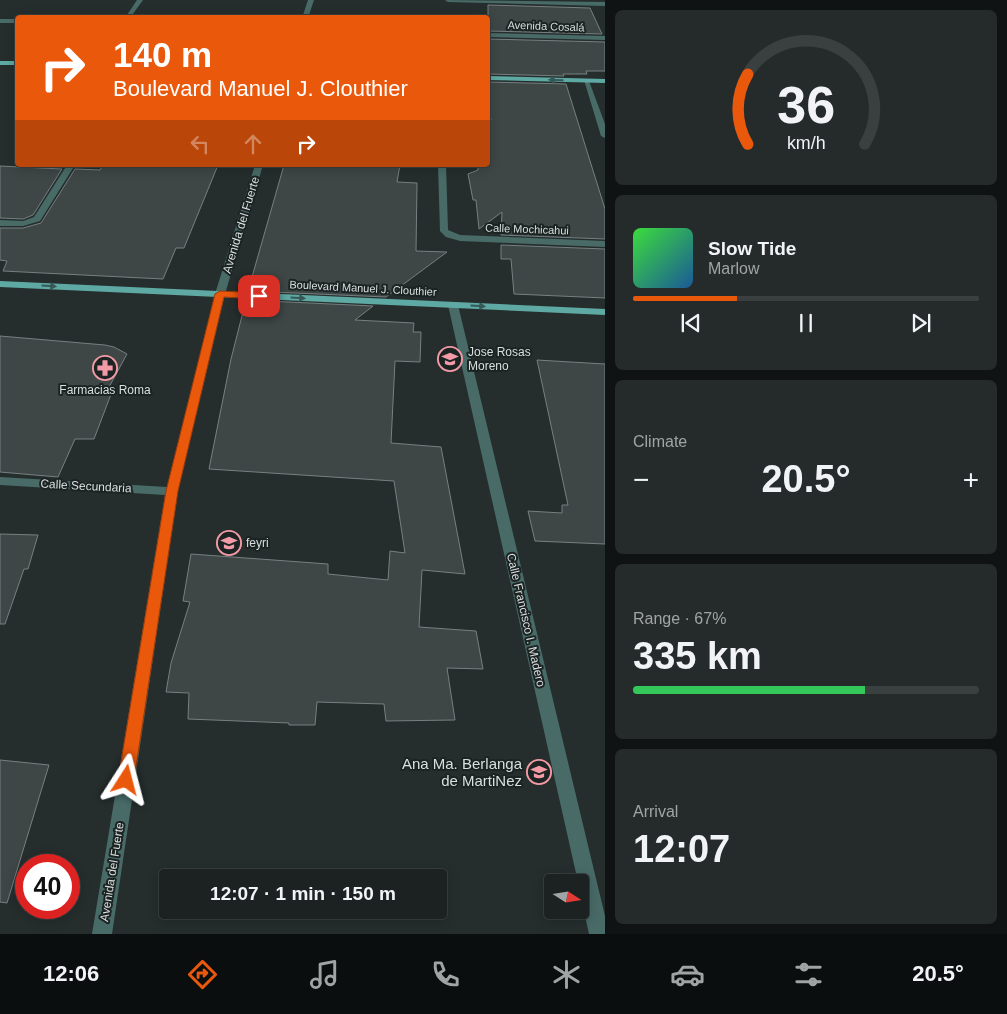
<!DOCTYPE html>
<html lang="en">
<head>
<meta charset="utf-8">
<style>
  :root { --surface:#1c2222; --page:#252a2a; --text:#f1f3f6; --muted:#a0a4a5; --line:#3a3f40; --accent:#ea580c }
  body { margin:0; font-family:Helvetica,sans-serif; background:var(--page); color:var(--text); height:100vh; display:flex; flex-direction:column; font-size:19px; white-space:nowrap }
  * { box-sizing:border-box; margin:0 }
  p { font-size:16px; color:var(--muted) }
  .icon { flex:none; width:28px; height:28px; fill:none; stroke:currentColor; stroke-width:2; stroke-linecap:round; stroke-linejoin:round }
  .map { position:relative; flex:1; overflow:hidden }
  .panel { display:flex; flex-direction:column; gap:10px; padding:10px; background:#0f1313; width:402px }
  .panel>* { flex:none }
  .top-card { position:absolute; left:15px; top:15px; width:475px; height:152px; border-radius:5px; box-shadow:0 2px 12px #0003,0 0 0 1px var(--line); background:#ea580c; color:#fff; overflow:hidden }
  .needle { width:32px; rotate:102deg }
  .tools { position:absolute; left:544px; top:874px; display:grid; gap:10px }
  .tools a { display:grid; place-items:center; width:45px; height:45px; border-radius:5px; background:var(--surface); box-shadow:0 2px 12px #0003,0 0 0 1px var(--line); font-size:25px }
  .speed { position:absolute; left:15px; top:854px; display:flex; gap:10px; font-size:25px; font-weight:700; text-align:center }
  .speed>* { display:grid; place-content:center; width:65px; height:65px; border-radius:50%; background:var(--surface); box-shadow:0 2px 12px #0003,0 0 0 1px var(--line); line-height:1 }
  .speed .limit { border:8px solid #d22; background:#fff; color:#111 }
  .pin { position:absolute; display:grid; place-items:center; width:42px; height:42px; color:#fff; margin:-21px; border-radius:10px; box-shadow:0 2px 8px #0006 }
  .me { position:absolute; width:55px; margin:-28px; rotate:9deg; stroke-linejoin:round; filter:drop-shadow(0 0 4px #0008) }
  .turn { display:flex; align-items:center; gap:18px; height:105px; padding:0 15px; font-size:22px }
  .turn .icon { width:65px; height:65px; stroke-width:2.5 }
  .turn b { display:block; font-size:35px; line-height:42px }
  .lanes { display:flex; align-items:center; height:48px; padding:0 15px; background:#0003; justify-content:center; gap:25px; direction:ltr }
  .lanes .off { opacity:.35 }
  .big { font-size:38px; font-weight:700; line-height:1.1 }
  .panel .widget { flex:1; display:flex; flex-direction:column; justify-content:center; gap:8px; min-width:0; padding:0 18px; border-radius:8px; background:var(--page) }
  .panel .dial { align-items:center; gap:0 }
  .dial svg { height:130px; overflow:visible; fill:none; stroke:var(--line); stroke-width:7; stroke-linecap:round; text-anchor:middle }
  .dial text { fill:var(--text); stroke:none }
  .song { display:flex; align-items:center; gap:15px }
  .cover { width:60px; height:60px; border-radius:8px; background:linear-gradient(135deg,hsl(120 70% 55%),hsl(210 70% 35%)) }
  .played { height:5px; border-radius:2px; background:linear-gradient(90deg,var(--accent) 30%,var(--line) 30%) }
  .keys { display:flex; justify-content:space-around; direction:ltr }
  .heat { display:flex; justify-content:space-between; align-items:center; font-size:28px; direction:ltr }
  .charge { height:8px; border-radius:4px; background:linear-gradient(90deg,#34c759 67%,var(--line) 0) }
  .trip { position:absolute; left:159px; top:869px; width:288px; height:50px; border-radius:5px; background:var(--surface); box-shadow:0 2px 12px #0003,0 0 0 1px var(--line); font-weight:700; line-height:50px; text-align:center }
  .dock { display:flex; height:80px; justify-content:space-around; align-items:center; background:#0b0e0e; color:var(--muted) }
  .dock .icon { width:35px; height:35px }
  .dock .selected { color:var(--accent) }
  .dock b { font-size:22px; color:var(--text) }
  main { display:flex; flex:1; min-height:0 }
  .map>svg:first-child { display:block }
</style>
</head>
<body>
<main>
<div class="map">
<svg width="605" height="934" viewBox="0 0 605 934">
  <rect width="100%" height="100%" fill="#252e2d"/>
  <!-- building -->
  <g fill="#3e4746" stroke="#778080">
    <path d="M 488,5 L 590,8 L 602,34 L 488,31 Z"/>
    <path d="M 488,39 L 605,42 L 605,71 L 586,71 L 587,74 L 563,74 L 564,76 L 488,74 Z"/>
    <path d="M 488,82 L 566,84 L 605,209 L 605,239 L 501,235 L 502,212 L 479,229 L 476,200 L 473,200 L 468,174 L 478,170 L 478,165 L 488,165 L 488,120 L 491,120 L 488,105 Z"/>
    <path d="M 103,165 L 218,165 L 184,248 L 176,248 L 163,279 L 3,271 L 7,261 L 0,260 L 0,228 L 23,228 L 41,223 L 75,169 L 100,170 Z"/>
    <path d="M 284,165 L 400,165 L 397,182 L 417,183 L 416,251 L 447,252 L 386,297 L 248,291 Z"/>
    <path d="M 0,166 L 62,169 L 33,215 L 23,219 L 0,218 Z"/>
    <path d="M 501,245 L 605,249 L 605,298 L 514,294 L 511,259 L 501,259 Z"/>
    <path d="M 246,300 L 373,306 L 355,320 L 414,323 L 413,332 L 421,332 L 420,362 L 395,361 L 391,443 L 441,447 L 465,574 L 422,570 L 419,627 L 476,631 L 483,669 L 447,668 L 455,720 L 386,721 L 384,704 L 317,702 L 315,725 L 289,725 L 289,723 L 188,719 L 189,693 L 166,692 L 171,663 L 190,602 L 183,601 L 191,554 L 328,564 L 328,574 L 388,580 L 390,551 L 405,553 L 394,481 L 209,469 L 231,359 Z"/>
    <path d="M 0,336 L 105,345 L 114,347 L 127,354 L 108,389 L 113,389 L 94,439 L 75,439 L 58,477 L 0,472 Z"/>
    <path d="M 537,360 L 605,364 L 605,544 L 535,541 L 528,511 L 562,513 L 562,505 L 568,505 Z"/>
    <path d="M 0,534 L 38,535 L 28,569 L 24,569 L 5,624 L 0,624 Z"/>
    <path d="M 0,760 L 49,765 L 7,903 L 0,902 Z"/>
  </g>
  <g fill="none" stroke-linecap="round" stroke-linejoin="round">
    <!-- minor -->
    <g fill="#486b68" fill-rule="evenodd">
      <path d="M 137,0 L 143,0 L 130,18 L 125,18 Z"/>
      <path d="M 308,0 L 314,0 L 308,18 L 302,18 Z"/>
      <path d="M 445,0 L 605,2 L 605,6 L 448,2 Z"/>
      <rect x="0" y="19" width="18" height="4"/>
      <path d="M 488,33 L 605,36 L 605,40 L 488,37 Z"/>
      <path d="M 584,80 L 589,81 L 605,124 L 605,138 L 601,136 Z"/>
      <path d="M 67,165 L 75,165 L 40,221 L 23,226 L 0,226 L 0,220 L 23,221 L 34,217 Z"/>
      <path d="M 255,165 L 263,165 L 225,294 L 178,491 L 112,934 L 92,934 L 165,495 L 0,485 L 0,477 L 167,487 L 215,294 Z"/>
      <path d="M 438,165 L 446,165 L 448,230 L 460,235 L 605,241 L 605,247 L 460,241 L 446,237 L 440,231 Z"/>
      <path d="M 453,302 L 458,305 L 605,916 L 605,934 L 589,934 L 580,893 L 580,882 L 578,882 L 448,305 Z"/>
    </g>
    <!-- major -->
    <g fill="#5ea9a4" fill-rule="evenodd">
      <rect x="0" y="61" width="18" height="4"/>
      <path d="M 488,76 L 605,79 L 605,83 L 488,80 Z"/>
      <path d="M 0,281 L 605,309 L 605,315 L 0,287 Z"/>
    </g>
  </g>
  <!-- one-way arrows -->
  <defs><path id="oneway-solid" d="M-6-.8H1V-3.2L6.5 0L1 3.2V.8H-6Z" transform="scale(1.25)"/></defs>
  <g fill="#365957">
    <use href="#oneway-solid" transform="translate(556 80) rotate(-178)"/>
    <use href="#oneway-solid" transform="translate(49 286) rotate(3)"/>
    <use href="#oneway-solid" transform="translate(298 298) rotate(3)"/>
    <use href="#oneway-solid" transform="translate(478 306) rotate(3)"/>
  </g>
  <!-- route -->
  <path fill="#ea580c" stroke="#983908" d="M 220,291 L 259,293 L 263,296 L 259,299 L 224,297 L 178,491 L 134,780 L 132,785 L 126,787 L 121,785 L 118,780 L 166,491 L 215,294 Z"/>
  <!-- icons -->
  <defs>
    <symbol id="school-ring" viewBox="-11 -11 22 22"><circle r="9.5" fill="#1c2423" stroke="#f39aa7" stroke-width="1.5"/><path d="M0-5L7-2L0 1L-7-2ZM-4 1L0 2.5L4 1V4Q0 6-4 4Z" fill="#f39aa7"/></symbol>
    <symbol id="pharmacy-ring" viewBox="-11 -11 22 22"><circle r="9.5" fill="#1c2423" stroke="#f39aa7" stroke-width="1.5"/><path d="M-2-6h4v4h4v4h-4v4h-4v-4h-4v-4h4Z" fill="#f39aa7"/></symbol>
  </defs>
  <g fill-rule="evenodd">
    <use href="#school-ring" x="436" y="345" width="28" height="28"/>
    <use href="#pharmacy-ring" x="91" y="354" width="28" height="28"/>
    <use href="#school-ring" x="215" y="529" width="28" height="28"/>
    <use href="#school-ring" x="525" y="758" width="28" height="28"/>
  </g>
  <g text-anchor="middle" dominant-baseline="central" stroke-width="4" stroke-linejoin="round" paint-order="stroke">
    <!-- far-street labels -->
    <g font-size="11" fill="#d9dede" stroke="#1c2423">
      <text transform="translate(546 26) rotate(2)">Avenida Cosalá</text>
      <text transform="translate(527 229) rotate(2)">Calle Mochicahui</text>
      <text transform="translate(363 288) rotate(3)">Boulevard Manuel J. Clouthier</text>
    </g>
    <!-- street labels -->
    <g font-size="12" fill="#d9dede" stroke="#1c2423">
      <text transform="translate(241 225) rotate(-73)">Avenida del Fuerte</text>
      <text transform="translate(86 486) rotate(3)">Calle Secundaria</text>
      <text transform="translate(526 620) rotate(77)">Calle Francisco I. Madero</text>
      <text transform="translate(112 872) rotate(-81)">Avenida del Fuerte</text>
    </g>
    <!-- poi labels -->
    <g font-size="12" fill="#d9dede" stroke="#1c2423" text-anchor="start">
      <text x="468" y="352">Jose Rosas<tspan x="468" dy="14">Moreno</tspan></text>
      <text x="105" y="390" text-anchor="middle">Farmacias Roma</text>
      <text x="246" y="543">feyri</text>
    </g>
    <!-- near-poi labels -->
    <g font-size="15" fill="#d9dede" stroke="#1c2423" text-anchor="end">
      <text x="522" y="763">Ana Ma. Berlanga<tspan x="522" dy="17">de MartiNez</tspan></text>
    </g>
  </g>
</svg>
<div class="tools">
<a><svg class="needle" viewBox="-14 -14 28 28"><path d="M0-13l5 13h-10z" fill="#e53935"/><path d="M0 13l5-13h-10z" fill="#a0a4a5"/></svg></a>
</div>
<div class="speed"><div class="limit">40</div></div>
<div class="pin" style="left:259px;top:296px;background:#d93025"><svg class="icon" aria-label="arrive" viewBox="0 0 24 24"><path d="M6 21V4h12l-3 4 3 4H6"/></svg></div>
<svg class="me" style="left:126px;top:780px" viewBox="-20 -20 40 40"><path d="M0-17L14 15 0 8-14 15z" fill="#ea580c" stroke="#fff" stroke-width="4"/></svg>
<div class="trip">12:07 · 1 min · 150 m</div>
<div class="top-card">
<div class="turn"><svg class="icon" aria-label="right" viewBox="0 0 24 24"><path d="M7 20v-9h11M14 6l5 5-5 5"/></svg><div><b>140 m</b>Boulevard Manuel J. Clouthier</div></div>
<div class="lanes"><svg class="icon off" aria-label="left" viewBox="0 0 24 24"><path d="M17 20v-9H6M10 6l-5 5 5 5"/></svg><svg class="icon off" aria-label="ahead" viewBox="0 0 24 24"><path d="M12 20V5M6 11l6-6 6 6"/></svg><svg class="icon" aria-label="right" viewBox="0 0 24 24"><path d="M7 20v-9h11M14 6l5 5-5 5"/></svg></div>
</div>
</div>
<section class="panel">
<div class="widget dial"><svg viewBox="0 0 100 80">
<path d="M14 69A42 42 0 1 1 86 69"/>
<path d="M14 69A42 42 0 0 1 14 26" stroke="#ea580c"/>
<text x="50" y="56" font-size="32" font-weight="700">36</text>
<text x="50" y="72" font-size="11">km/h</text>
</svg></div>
<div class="widget">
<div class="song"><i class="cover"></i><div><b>Slow Tide</b><p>Marlow</p></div></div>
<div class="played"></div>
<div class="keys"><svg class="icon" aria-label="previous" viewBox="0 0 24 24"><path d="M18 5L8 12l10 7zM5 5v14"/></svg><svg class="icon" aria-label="pause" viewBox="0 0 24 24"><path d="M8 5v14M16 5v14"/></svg><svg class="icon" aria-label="next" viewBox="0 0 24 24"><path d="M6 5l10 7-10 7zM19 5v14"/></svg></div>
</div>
<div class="widget"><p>Climate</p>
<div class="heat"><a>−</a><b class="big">20.5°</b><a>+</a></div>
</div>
<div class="widget"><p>Range · 67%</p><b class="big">335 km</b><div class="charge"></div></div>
<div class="widget"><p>Arrival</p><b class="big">12:07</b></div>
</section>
</main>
<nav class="dock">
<b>12:06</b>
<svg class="icon selected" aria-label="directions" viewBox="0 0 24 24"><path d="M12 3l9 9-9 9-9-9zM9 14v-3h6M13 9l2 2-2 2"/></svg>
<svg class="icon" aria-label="music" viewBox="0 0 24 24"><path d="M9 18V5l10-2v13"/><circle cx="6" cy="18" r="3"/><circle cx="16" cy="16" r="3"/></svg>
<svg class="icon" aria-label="phone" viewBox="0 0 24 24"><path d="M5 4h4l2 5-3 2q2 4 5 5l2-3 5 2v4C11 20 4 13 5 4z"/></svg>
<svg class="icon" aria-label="climate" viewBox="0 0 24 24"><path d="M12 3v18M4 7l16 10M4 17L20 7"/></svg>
<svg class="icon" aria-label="car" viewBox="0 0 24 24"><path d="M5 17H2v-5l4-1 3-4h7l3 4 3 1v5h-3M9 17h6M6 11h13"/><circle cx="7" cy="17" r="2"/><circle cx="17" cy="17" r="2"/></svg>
<svg class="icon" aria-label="filters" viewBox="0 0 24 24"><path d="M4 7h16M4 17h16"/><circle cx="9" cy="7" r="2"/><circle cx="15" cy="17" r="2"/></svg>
<b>20.5°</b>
</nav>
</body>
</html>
